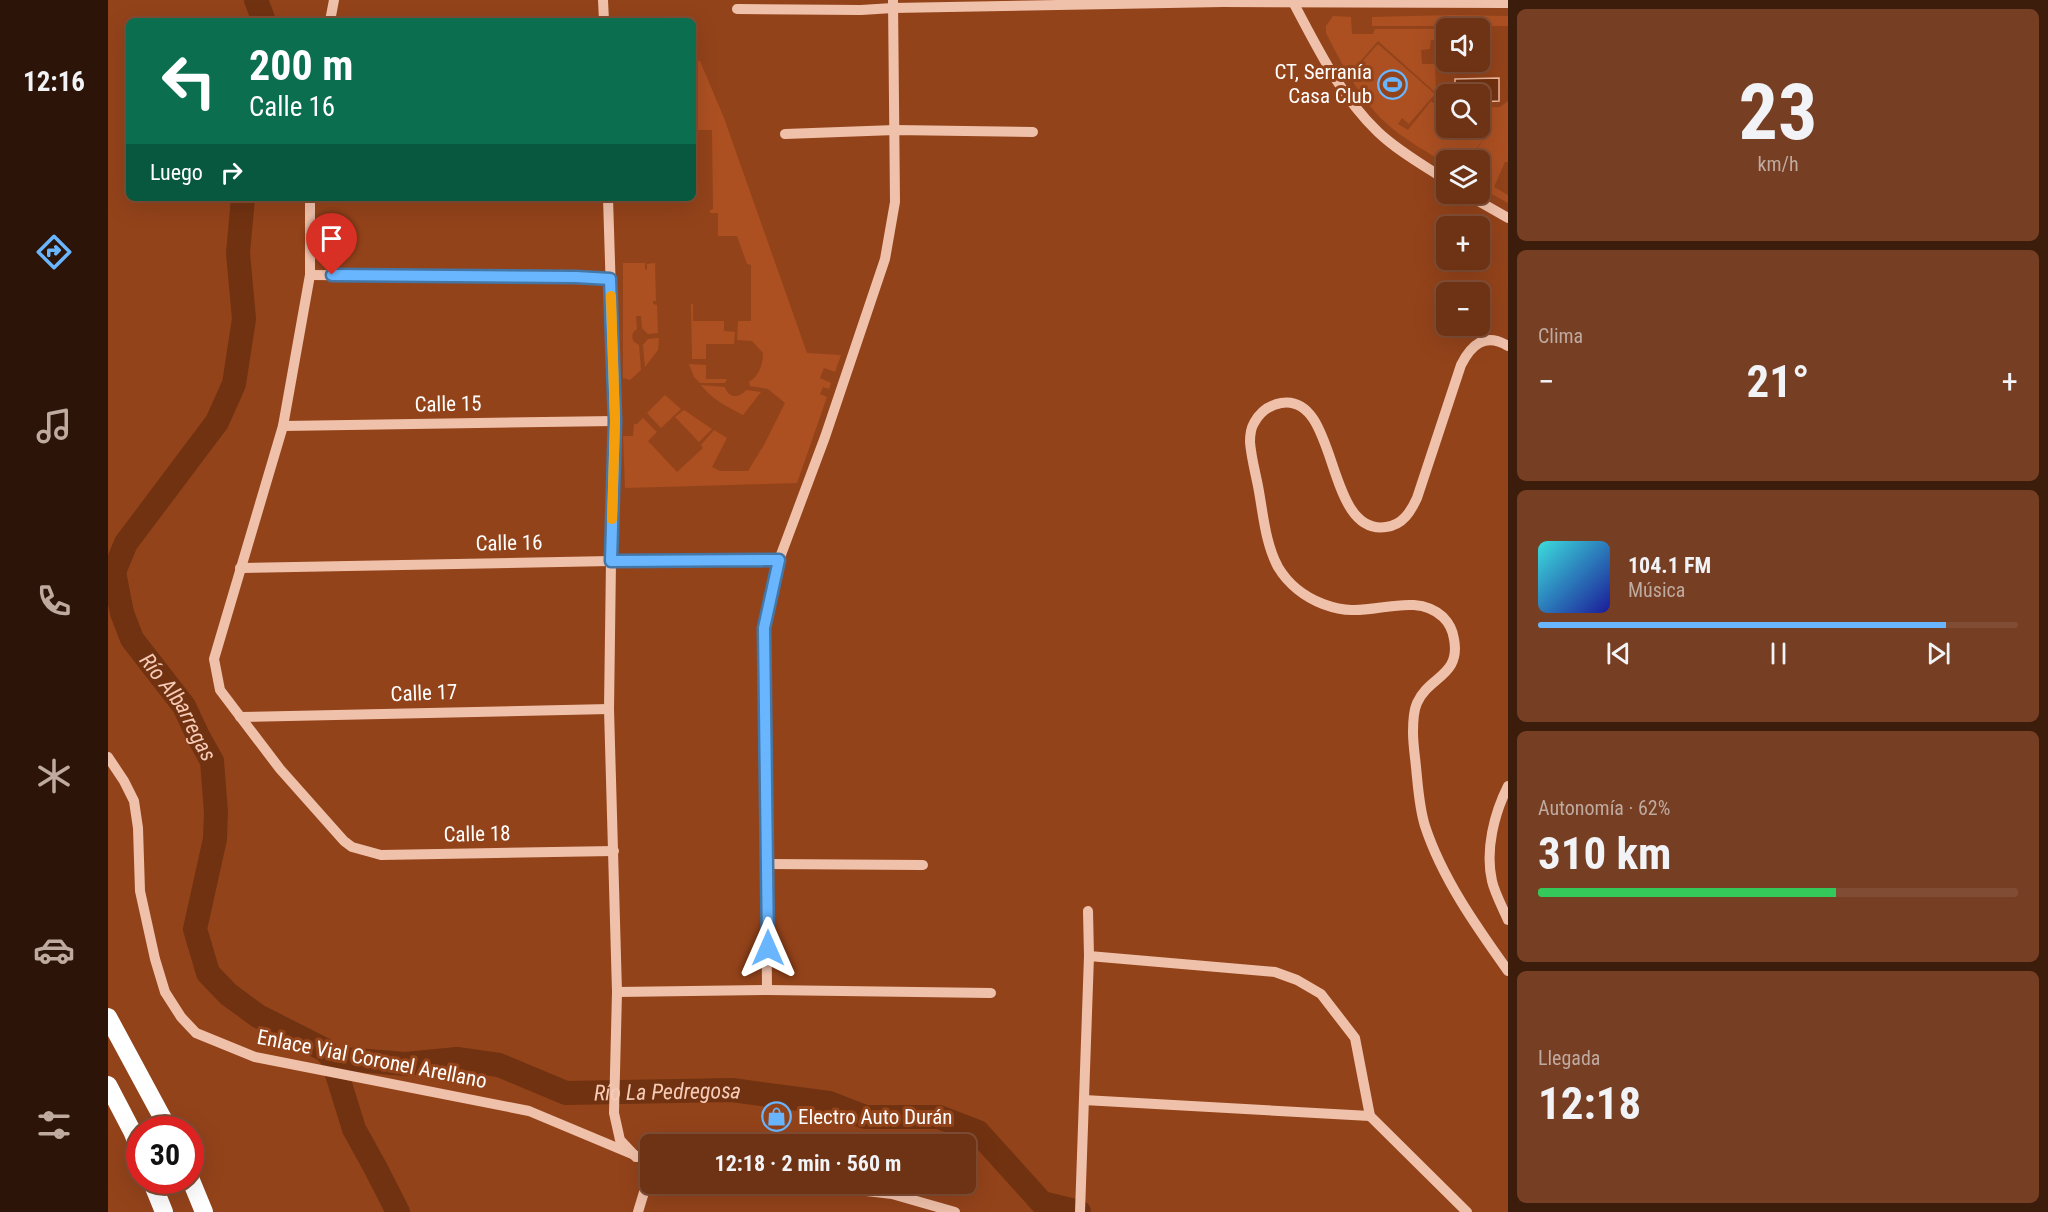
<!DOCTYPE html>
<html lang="es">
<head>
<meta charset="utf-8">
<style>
  :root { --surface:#6e3214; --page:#763e22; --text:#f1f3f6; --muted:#bfaaa0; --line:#804d34; --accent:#69b6ff }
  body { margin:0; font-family:"Roboto Condensed",sans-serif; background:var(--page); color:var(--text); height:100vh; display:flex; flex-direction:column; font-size:22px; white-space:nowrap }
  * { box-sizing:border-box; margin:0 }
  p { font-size:20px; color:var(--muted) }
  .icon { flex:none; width:33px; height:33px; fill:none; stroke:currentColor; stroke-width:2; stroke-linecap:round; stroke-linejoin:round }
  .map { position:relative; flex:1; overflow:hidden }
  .sheet { display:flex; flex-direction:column; gap:9px; padding:9px; background:#3c1c0b; width:540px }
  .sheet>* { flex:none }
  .guide { position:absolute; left:18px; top:18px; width:570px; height:183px; border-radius:9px; box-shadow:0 6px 24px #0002,0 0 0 2px var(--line); background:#0b6e4f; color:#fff; overflow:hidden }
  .controls { position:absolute; left:1328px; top:18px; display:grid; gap:12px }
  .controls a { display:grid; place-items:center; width:54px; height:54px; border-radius:9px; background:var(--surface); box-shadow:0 6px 24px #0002,0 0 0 2px var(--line); font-size:30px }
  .speed { position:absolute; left:18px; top:1116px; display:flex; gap:12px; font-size:30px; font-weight:700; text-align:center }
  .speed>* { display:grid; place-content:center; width:78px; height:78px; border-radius:50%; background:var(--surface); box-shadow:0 6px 24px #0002,0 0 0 2px var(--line); line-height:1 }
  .speed .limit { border:9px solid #d22; background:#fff; color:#111 }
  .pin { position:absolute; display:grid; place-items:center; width:51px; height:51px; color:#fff; margin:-62px -26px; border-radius:50% 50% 50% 0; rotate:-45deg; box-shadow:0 0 6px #0007 }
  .pin .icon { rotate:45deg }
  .me { position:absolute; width:66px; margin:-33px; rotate:0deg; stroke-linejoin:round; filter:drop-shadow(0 0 4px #0008) }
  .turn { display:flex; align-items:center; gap:21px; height:126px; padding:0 24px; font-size:27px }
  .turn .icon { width:78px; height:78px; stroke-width:2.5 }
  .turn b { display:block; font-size:42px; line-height:51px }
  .then { display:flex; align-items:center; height:57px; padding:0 24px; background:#0003; gap:12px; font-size:22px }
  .big { font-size:45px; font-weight:700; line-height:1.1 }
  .sheet .tile { flex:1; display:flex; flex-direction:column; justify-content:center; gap:9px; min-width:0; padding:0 21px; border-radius:9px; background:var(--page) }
  .sheet .dial { align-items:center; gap:0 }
  .dial b { font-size:78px; line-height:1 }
  .song { display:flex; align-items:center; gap:18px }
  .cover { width:72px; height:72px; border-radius:9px; background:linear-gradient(135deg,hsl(180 70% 55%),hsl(240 70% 35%)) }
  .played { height:6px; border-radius:3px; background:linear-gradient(90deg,var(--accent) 85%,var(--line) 85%) }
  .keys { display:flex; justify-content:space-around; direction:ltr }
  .heat { display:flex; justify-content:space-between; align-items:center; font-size:33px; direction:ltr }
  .charge { height:9px; border-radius:4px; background:linear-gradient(90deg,#34c759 62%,var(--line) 0) }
  .trip { position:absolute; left:532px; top:1134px; width:336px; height:60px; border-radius:9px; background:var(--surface); box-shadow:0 6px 24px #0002,0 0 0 2px var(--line); font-weight:700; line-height:60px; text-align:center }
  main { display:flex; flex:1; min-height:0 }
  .dock { display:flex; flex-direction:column; width:108px; justify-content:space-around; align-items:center; background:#2c1408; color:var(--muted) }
  .dock .icon { width:42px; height:42px }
  .dock .active { color:var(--accent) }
  .dock b { font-size:27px; color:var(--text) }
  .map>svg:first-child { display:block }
</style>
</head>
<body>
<main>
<nav class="dock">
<b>12:16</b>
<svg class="icon active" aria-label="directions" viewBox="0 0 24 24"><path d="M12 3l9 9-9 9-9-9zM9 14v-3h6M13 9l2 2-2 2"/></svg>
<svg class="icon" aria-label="music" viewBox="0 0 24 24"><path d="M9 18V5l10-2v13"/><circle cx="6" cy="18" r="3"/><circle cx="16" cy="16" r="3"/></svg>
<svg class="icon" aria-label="phone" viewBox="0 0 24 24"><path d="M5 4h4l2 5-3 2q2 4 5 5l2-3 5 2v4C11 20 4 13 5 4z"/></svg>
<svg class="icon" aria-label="climate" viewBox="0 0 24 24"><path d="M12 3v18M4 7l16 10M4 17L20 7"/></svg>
<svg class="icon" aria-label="car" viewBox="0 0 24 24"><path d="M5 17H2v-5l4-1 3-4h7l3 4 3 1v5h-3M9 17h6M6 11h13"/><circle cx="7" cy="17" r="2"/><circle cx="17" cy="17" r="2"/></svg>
<svg class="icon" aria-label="filters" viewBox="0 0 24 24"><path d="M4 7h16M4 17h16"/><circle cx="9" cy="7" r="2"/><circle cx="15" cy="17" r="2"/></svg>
</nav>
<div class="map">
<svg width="1400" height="1212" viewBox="0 0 1400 1212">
  <rect width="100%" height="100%" fill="#93431a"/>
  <!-- green -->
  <g fill="#ac5022">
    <path d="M 1346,15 L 1400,16 L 1400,26 L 1264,26 L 1264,17 Z"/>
    <path d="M 1225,16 L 1243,17 L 1244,34 L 1265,34 L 1267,29 L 1338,29 L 1338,53 L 1337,40 L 1323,40 L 1322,49 L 1313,50 L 1314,64 L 1327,64 L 1328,93 L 1270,41 L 1242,73 L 1243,74 L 1270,44 L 1327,94 L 1301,124 L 1294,118 L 1290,124 L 1300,130 L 1323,101 L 1338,112 L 1338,128 L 1360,128 L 1373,137 L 1362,128 L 1371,128 L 1371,108 L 1392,107 L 1400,101 L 1400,162 L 1397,162 L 1386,187 L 1400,195 L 1400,203 L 1371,187 L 1371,160 L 1362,160 L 1376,138 L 1360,160 L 1338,160 L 1338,164 C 1318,151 1295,139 1277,122 C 1251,98 1234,64 1218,33 L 1218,26 Z"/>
    <path d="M 585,61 L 592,61 L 616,118 L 699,353 L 733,355 L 727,372 L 716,368 L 712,378 L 723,383 L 721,389 L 715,387 L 712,394 L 719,397 L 689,483 L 517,488 L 515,436 L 525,436 L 526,424 L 529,424 L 535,418 L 549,432 L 540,441 L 569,472 L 595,448 L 593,445 L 606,430 L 619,438 L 604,467 L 612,471 L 640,471 L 657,443 L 677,403 L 660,389 L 642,386 L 641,382 C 651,376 655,365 655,353 L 644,341 L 629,340 L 630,321 L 643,321 L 643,265 L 639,264 L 629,236 L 610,236 L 610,213 L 602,213 L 602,210 L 605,209 L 604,130 L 585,130 Z"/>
    <path d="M 515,263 L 537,263 L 537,270 L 539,269 L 539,264 L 547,263 L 548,301 L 545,301 L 545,304 L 549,305 L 550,333 L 540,334 L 534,328 L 533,316 L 528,316 L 529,329 C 524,332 523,337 526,342 L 531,345 L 533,370 L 522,380 L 515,378 Z"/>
    <path d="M 583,304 L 585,304 L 585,321 L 616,321 L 616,331 L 627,332 L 626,344 L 598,344 L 598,359 L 584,359 Z"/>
    <path d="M 551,338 L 550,350 L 537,367 L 535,345 L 540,339 Z"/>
    <path d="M 581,364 L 598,365 L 598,379 L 619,379 L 617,383 L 592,383 L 586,377 Z"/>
    <path d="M 593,385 L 617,387 C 620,398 631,399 638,390 L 653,392 L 635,415 C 618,406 605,400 593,385 Z"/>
    <path d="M 557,395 L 573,409 L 553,428 L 539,413 Z"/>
    <path d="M 576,410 L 604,429 L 591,442 L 567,417 Z"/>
  </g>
  <!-- water -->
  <path fill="#713211" stroke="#f2b89d" stroke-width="1.5" d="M 1391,78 L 1391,101 L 1371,102 L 1371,94 L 1347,94 L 1347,79 Z"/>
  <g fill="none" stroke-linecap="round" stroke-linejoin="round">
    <!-- river -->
    <g stroke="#713211" stroke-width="24">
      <path d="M 148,0 L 156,21"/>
      <path id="s1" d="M 135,198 L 130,253 L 136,319 L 126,384 L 109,422 L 18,543 L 6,572 L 14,613 L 24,639 L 76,706 L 90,736 L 104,761 L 108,812 L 107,839 L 87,929 L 100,973 L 120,994 L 150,1016 L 217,1050 L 224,1058 L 246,1129 L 267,1167 L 290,1212"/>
      <path id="s2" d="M 224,1058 L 297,1064 L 349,1059 L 391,1065 L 458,1093 L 624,1090 L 721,1103 L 757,1117 L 831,1117 L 870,1132 L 934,1203 L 971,1212"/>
    </g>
    <!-- minor -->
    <g stroke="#f0c1aa" stroke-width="10">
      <path d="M 495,0 L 496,21"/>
      <path d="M 1185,2 C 1209,47 1233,97 1270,132 C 1290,151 1315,165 1338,180"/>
      <path d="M 629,9 L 753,10 L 785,8 L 1115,2 L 1400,3"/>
      <path d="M 222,21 L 226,0"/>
      <path d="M 677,134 L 787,130 L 925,132"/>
      <path d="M 1358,194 L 1400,218"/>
      <path d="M 202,198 L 202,275 L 175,426 L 106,659 L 112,690 L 172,769 L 236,841 L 244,847 L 273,855 L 506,851"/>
      <path d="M 500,198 L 507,421 L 503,561 L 501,709 L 509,992 L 506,1113 L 512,1140 L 528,1157"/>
      <path d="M 202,275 L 468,277 L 502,280"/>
      <path d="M 1400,346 C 1377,332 1363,345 1353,365 L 1309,498 C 1303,511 1295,525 1278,527 C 1216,536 1232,393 1173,403 C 1162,405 1152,412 1146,423 C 1143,428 1142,435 1142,442 C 1143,456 1147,471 1150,486 C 1155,512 1157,543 1170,567 C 1180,584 1197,597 1215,604 C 1223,607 1236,610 1244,610 C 1274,611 1310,594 1335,617 C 1341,623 1345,632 1346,639 C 1353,676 1321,676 1309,703 C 1305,712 1305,723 1305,732 C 1305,744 1307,756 1308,767 C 1310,786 1311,807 1317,826 C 1334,878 1368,926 1400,971"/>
      <path d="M 175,426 L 507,421"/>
      <path d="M 132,568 L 503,561 L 671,560"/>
      <path d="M 132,717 L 501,709"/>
      <path d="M 0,757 L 16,781 L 26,801 L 30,828 L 32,891 L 47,959 L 57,992 L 73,1017 L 88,1033 L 147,1057 L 421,1111 L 543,1162"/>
      <path d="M 1400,786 C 1386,814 1377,850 1384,881 C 1387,894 1395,908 1400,920"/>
      <path d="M 660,864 L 815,865"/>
      <path d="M 981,956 L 1167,972 L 1189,980 L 1213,994 L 1247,1038 L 1262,1116"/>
      <path d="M 659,990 L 656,628 L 671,560 L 717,437 L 777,259 L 787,202 L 785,0"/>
      <path d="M 509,992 L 659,990 L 883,993"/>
      <path d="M 976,1100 L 1262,1116 L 1359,1212"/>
      <path d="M 653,1184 L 716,1186 L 784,1194 L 847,1212"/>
      <path d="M 530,1212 L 543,1169"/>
      <path d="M 972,1212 L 981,956 L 980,911"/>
    </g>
    <!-- highway -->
    <g stroke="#fff" stroke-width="18">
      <path d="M 0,1017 L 61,1130"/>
      <path d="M 0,1085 L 24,1131 L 32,1151"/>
      <path d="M 82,1178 L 96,1212"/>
      <path d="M 43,1180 L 56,1212"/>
    </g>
  </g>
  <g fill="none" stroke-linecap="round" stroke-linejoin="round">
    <defs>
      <path id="route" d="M 224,275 L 468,277 L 502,279 L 507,421 L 503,561 L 671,560 L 656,628 L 660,948"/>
    </defs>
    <!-- route casing -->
    <use href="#route" stroke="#4476a6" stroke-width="15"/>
    <!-- route -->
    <use href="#route" stroke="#69b6ff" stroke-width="10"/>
    <!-- slow -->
    <path stroke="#f59e0b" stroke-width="10" d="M 503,296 L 507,421 L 504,519"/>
  </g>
  <!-- icons -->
  <defs>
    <symbol id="stadium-ring" viewBox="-11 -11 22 22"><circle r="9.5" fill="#93431a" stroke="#69b6ff" stroke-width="1.5"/><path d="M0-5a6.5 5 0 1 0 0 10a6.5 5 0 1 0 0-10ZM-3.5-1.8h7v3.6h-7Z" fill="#69b6ff"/></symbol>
    <symbol id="shop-ring" viewBox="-11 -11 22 22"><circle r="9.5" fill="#93431a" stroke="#69b6ff" stroke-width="1.5"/><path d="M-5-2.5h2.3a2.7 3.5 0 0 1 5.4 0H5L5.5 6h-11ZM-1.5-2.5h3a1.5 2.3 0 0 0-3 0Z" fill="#69b6ff"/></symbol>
  </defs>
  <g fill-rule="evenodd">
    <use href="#stadium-ring" x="1268" y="68" width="33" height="33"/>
    <use href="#shop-ring" x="652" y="1100" width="33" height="33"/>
  </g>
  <g text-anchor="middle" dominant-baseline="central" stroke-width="6" stroke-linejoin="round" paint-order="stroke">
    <!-- poi labels -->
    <g font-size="21" fill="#fff" stroke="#93431a" text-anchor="end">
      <text x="1264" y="72">CT, Serranía<tspan x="1264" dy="24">Casa Club</tspan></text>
      <text x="690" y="1117" text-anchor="start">Electro Auto Durán</text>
    </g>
    <!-- street labels -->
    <g font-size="21" fill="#fff" stroke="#93431a">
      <text transform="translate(340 404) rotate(-1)">Calle 15</text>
      <text transform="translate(401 543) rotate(-1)">Calle 16</text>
      <text transform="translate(316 693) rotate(-2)">Calle 17</text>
      <text transform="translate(369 834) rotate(-1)">Calle 18</text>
      <text transform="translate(264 1059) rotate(11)">Enlace Vial Coronel Arellano</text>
    </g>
    <!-- water labels -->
    <g font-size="22" font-style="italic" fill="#f6cbb7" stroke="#93431a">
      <text stroke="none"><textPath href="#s1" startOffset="564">Río Albarregas</textPath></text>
      <text stroke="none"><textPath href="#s2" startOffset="342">Río La Pedregosa</textPath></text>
    </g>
  </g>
</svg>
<div class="controls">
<a><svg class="icon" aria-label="sound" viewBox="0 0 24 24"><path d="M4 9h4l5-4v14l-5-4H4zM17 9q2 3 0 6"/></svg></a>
<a><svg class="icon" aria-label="search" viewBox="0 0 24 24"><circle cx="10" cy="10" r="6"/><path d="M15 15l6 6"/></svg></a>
<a><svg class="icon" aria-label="layers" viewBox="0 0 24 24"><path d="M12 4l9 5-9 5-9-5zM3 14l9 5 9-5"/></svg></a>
<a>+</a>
<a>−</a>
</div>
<div class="speed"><div class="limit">30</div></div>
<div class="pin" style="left:224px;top:275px;background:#d93025"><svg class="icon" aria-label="arrive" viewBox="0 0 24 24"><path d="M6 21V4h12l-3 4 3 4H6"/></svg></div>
<svg class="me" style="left:660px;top:948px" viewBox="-20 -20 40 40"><path d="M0-17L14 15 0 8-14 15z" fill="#69b6ff" stroke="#fff" stroke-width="4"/></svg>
<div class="trip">12:18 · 2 min · 560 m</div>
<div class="guide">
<div class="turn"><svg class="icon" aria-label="left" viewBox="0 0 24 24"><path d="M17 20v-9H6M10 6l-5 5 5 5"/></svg><div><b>200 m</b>Calle 16</div></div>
<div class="then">Luego<svg class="icon" aria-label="right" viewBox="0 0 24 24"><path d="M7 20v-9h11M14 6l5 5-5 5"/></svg></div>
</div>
</div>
<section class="sheet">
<div class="tile dial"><b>23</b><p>km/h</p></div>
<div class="tile"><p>Clima</p>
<div class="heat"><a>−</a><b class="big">21°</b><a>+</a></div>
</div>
<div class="tile">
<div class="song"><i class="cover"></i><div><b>104.1 FM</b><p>Música</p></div></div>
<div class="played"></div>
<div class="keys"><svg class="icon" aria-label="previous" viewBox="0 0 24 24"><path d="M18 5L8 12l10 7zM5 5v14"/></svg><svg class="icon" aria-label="pause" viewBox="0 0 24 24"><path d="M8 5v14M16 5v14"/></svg><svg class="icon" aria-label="next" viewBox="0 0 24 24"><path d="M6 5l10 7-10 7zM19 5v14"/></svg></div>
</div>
<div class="tile"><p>Autonomía · 62%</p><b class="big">310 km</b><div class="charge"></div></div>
<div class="tile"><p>Llegada</p><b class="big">12:18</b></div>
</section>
</main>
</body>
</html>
